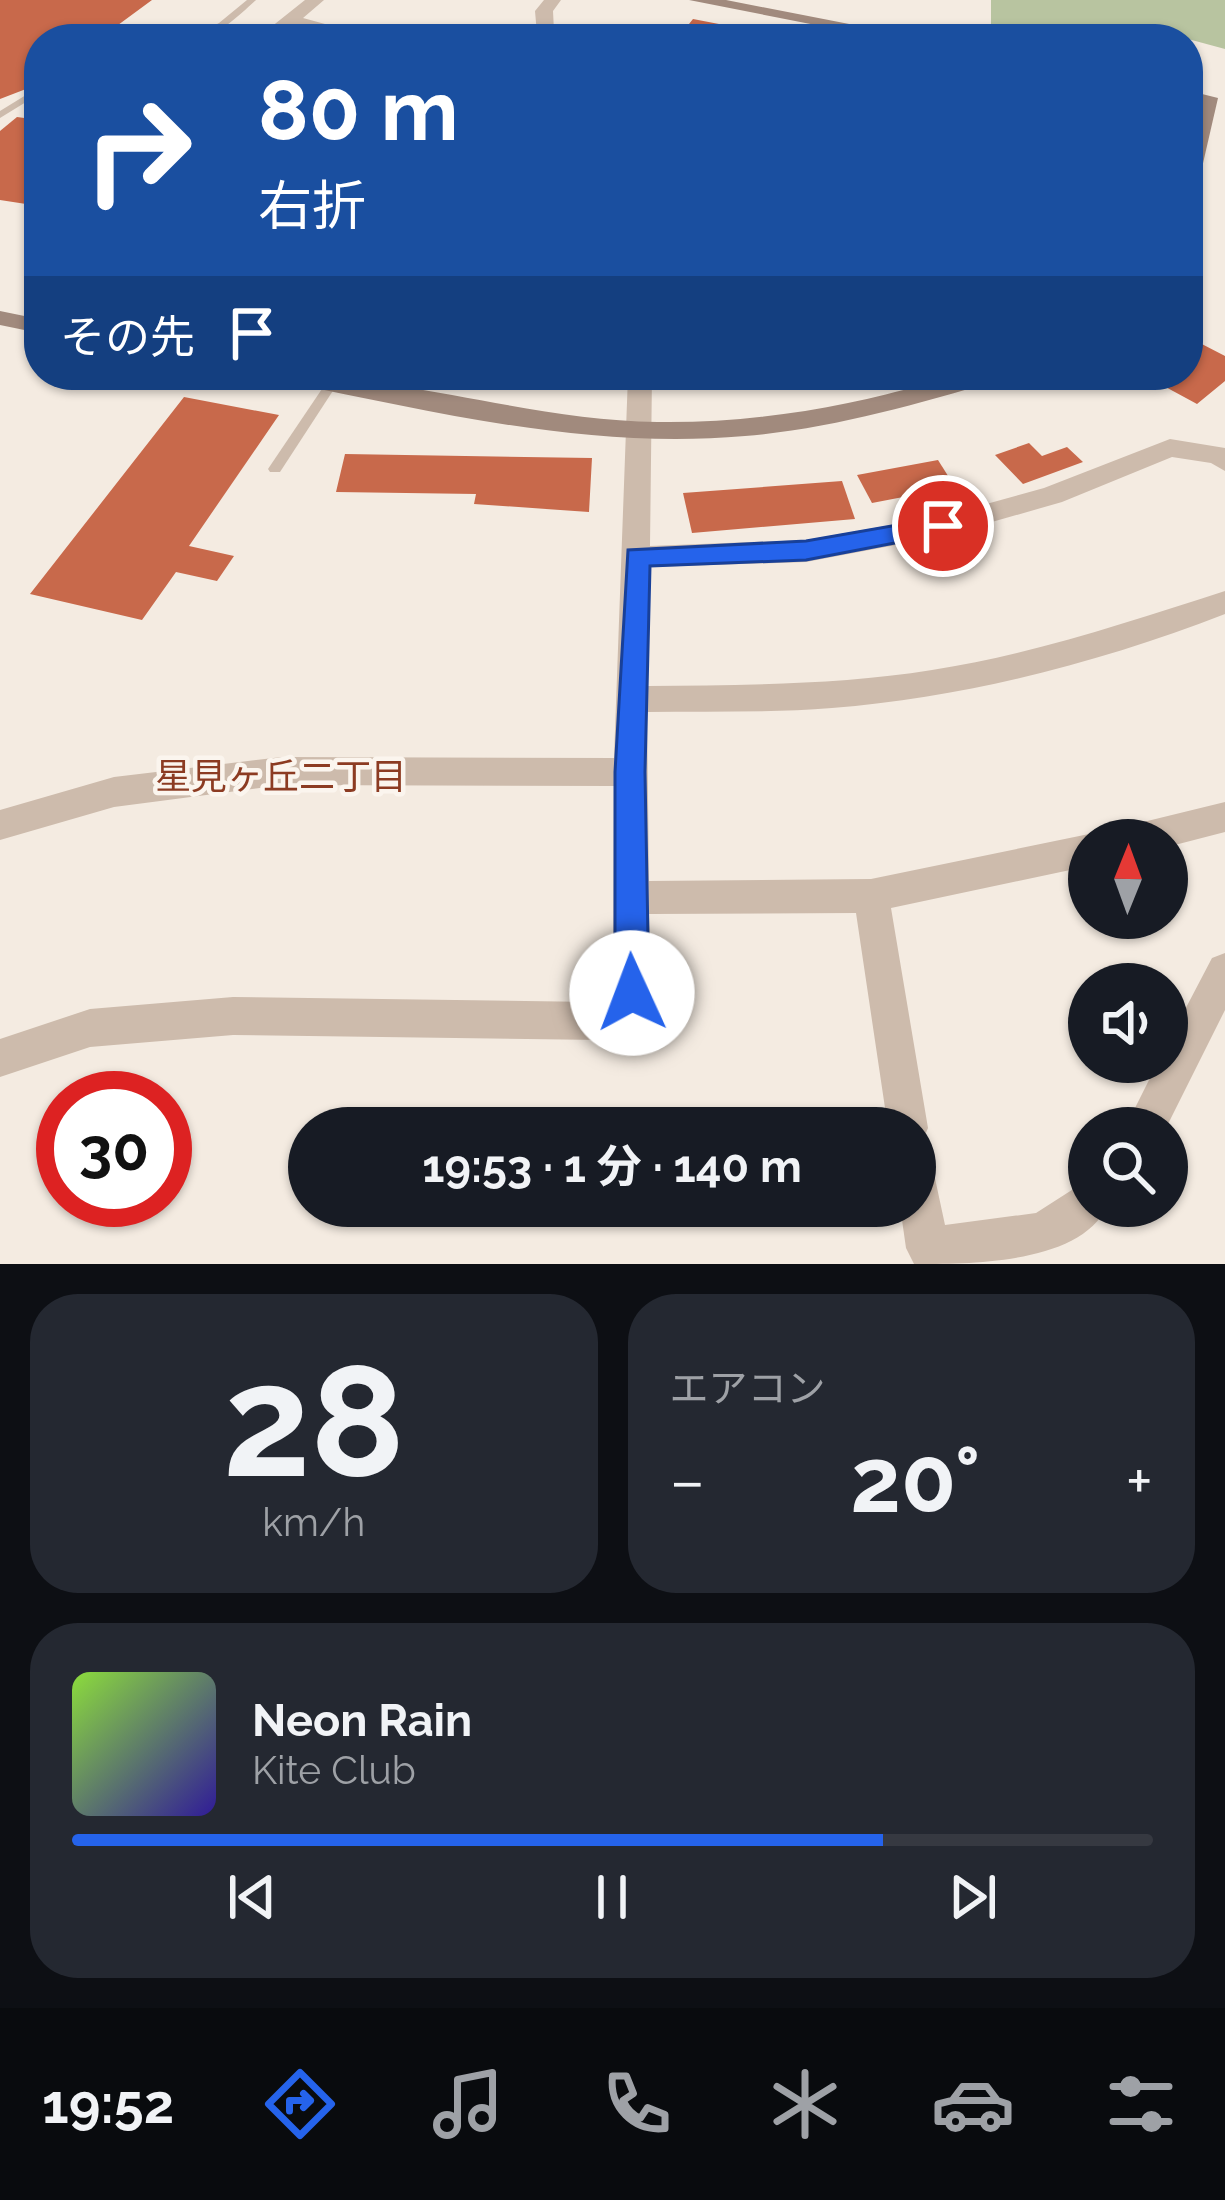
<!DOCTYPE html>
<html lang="ja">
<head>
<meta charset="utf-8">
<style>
  :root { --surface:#171b24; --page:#242831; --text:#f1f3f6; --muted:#9ea1a6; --line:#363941; --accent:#2563eb }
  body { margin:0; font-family:Raleway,"Noto Sans JP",sans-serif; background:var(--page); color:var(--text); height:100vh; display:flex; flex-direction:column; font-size:45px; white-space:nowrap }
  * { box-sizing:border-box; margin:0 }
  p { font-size:39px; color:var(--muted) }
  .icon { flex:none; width:66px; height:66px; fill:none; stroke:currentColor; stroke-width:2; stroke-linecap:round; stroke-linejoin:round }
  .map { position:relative; height:1264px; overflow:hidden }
  .drawer { display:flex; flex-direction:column; gap:30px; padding:30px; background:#0d0f14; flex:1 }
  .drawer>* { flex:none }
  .hud { position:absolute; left:24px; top:24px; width:1179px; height:366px; border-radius:48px; box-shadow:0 3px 9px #0004; background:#1a4fa0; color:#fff; overflow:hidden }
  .needle { width:78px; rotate:1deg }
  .tools { position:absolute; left:1068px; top:819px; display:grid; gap:24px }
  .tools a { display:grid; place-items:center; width:120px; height:120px; border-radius:50%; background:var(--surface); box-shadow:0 3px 9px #0004; font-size:60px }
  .speed { position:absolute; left:36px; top:1071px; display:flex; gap:24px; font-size:60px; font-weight:700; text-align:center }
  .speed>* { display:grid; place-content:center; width:156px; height:156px; border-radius:50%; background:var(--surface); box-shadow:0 3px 9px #0004; line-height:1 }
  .speed .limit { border:18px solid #d22; background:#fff; color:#111 }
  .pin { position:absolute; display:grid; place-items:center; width:102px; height:102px; color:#fff; margin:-51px; border:6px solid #fff; border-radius:50%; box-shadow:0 3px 12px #0007 }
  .me { position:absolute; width:132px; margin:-66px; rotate:358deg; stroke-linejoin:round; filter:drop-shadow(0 0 9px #0008) }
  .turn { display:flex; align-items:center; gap:42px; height:252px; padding:0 36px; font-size:54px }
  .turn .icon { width:156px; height:156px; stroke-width:2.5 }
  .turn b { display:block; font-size:84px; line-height:102px }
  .then { display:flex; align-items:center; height:114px; padding:0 36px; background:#0003; gap:24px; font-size:45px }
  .big { font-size:90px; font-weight:700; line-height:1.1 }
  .drawer .tile { flex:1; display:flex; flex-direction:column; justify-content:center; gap:18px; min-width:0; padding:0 42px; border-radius:48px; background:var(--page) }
  .drawer .dial { align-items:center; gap:0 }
  .dial b { font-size:156px; line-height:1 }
  .song { display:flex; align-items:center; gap:36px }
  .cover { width:144px; height:144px; border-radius:18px; background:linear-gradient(135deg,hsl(90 70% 55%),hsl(250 70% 35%)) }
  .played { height:12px; border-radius:6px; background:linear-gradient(90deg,var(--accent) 75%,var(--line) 75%) }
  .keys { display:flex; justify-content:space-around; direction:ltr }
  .heat { display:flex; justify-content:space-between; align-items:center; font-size:66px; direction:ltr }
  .drawer .tiles { flex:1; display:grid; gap:30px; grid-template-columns:1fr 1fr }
  .tile:last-child { grid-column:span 2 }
  .trip { position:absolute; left:288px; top:1107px; width:648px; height:120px; border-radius:60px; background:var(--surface); box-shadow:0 3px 9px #0004; font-weight:700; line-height:120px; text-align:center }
  .menu { display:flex; height:192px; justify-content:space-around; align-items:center; background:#090b0e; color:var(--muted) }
  .menu .icon { width:84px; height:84px }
  .menu .on { color:var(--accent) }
  .menu b { font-size:54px; color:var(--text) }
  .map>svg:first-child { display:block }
</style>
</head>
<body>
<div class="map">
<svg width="1225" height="1264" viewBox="0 0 1225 1264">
  <rect width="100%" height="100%" fill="#f4ebe1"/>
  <!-- green -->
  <path fill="#b8c4a0" d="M 991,0 L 1225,0 L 1225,49 L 1188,39 L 1024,39 L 991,24 Z"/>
  <!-- building -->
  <g fill="#c8694b">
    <path d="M 0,0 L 152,0 L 99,39 L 39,39 L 39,84 L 0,99 Z"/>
    <path d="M 693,19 L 750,30 L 744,39 L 663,39 L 671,28 L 685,29 Z"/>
    <path d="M 17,117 L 39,120 L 39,206 L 0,200 L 0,131 Z"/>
    <path d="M 1196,341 L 1225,356 L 1225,381 L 1197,404 L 1149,378 L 1188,375 L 1188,348 Z"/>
    <path d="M 184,397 L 279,415 L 189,546 L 234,556 L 217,581 L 176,572 L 142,620 L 30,594 Z"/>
    <path d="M 1029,443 L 1042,456 L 1067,447 L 1083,462 L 1023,484 L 995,455 Z"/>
    <path d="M 345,454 L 592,458 L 589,512 L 474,504 L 476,494 L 336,492 Z"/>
    <path d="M 938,460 L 955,487 L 872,503 L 857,475 Z"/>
    <path d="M 842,481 L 855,519 L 692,533 L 683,493 Z"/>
  </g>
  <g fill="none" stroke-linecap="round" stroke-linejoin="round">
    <!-- lane -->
    <g fill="#cdbbac" fill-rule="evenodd">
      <path d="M 247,0 L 256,0 C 237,17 216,39 189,39 L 219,23 Z"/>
      <path d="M 39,87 L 39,94 L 0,118 L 0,111 Z"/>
      <path d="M 332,379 L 338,383 L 280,472 L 270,472 L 268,469 L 270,466 L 328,380 Z"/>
    </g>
    <!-- street -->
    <g fill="#cdbbac" fill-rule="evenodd">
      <path d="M 305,0 L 324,0 L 303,18 L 380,39 L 348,39 L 293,26 L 276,39 L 256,39 Z"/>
      <path d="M 544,0 L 561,0 L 553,11 L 554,31 L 565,39 L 542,39 L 537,34 L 535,11 Z"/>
      <path d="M 628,375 L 652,375 L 650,546 L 806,540 L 943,516 L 1044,488 L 1170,439 L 1225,448 L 1225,471 L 1211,463 L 1172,457 L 1062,502 L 943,536 L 806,562 L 649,567 L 648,686 C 743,685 838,685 932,670 C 1034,654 1128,622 1225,591 L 1225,614 C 1099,663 966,697 832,708 C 770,713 709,711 647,712 L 649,881 L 871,879 L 1089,834 L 1101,839 L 1089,840 L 1089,866 L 891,908 L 928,1128 L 922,1142 L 915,1145 L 915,1128 L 888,1128 L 856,913 L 649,914 C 650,970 662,1015 601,1040 L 233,1035 L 90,1047 L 0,1077 L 0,1039 L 90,1009 L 233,997 L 594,1002 L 613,985 L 614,786 L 282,785 L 114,807 L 0,840 L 0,810 L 114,777 L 282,757 L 614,758 Z"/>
      <path d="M 1225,802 L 1225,832 L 1167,847 L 1167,840 L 1114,840 L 1119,829 L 1131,825 Z"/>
      <path d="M 1225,953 L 1225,1010 L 1166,1128 L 1125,1128 L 1158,1062 L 1167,1062 L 1167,1044 L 1212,958 Z"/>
      <path d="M 915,1149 L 930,1155 L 945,1225 L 1036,1213 L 1089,1179 L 1089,1206 L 1107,1206 C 1081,1264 970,1264 914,1264 L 906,1248 L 900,1206 L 915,1206 Z"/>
    </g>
    <!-- secondary -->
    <g fill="#a18a7d" fill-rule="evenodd">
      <path d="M 689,0 L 726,0 L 926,39 L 887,39 Z"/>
      <path d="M 1202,94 L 1218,98 L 1198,185 L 1188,191 L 1188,144 Z"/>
      <path d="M 0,311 L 39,319 L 39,333 L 0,325 Z"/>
      <path d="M 278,375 C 405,375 529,420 657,422 C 721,423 785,416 848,403 C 899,393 947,375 999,375 L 996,381 C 914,405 830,429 745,436 C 591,450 439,413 290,383 Z"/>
    </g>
  </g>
  <!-- route -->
  <path fill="#2563eb" stroke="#184099" stroke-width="3" d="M 943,517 L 952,519 L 952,532 L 806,560 L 650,566 L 645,772 L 649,993 L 644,1005 L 632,1010 L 620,1005 L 615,993 L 615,772 L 628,550 L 806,541 Z"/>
  <g text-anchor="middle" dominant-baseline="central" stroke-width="9" stroke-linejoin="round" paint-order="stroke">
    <!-- neighbourhood labels -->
    <g font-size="36" fill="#8c3b22" stroke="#fbf5ee">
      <text x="281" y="776">星見ヶ丘二丁目</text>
    </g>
  </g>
</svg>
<div class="tools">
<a><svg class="needle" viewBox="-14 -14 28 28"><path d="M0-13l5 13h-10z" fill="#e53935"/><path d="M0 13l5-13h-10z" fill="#9ea1a6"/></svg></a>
<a><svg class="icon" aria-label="sound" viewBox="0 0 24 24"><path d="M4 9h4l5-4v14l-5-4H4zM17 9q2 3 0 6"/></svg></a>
<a><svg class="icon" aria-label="search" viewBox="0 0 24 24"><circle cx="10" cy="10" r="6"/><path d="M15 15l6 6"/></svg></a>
</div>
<div class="speed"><div class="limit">30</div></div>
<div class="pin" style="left:943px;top:526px;background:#d93025"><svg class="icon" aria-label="arrive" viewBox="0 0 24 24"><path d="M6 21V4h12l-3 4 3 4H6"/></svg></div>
<svg class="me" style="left:632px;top:993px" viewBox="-20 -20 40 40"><circle r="19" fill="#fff"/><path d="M0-13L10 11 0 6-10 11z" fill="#2563eb"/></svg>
<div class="trip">19:53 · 1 分 · 140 m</div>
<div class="hud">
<div class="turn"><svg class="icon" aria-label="right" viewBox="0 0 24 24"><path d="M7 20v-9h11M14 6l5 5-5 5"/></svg><div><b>80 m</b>右折</div></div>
<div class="then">その先<svg class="icon" aria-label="arrive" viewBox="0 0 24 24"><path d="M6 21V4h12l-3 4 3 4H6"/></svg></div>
</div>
</div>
<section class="drawer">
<div class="tiles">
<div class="tile dial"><b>28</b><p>km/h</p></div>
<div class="tile"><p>エアコン</p>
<div class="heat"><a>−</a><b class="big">20°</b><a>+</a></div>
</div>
<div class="tile">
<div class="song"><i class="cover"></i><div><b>Neon Rain</b><p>Kite Club</p></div></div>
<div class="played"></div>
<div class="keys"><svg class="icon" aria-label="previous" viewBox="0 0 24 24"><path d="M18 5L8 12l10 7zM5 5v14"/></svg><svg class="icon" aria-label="pause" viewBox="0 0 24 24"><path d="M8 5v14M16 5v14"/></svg><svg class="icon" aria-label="next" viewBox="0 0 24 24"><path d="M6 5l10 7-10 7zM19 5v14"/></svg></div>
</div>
</div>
</section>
<nav class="menu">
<b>19:52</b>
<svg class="icon on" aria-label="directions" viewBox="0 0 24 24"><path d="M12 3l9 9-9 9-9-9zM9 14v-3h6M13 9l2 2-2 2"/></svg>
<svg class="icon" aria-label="music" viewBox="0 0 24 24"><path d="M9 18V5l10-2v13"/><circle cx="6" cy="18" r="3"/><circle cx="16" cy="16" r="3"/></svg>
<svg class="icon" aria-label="phone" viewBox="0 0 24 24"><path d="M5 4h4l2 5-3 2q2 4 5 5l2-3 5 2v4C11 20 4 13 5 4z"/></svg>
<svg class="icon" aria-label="climate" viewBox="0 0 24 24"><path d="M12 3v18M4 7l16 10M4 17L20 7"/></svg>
<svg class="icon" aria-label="car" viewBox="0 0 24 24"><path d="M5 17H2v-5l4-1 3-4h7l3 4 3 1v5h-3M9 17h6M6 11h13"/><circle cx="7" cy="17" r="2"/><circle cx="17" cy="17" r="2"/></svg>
<svg class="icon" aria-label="filters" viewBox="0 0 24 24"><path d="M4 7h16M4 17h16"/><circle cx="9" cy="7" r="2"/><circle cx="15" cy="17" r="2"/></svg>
</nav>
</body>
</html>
